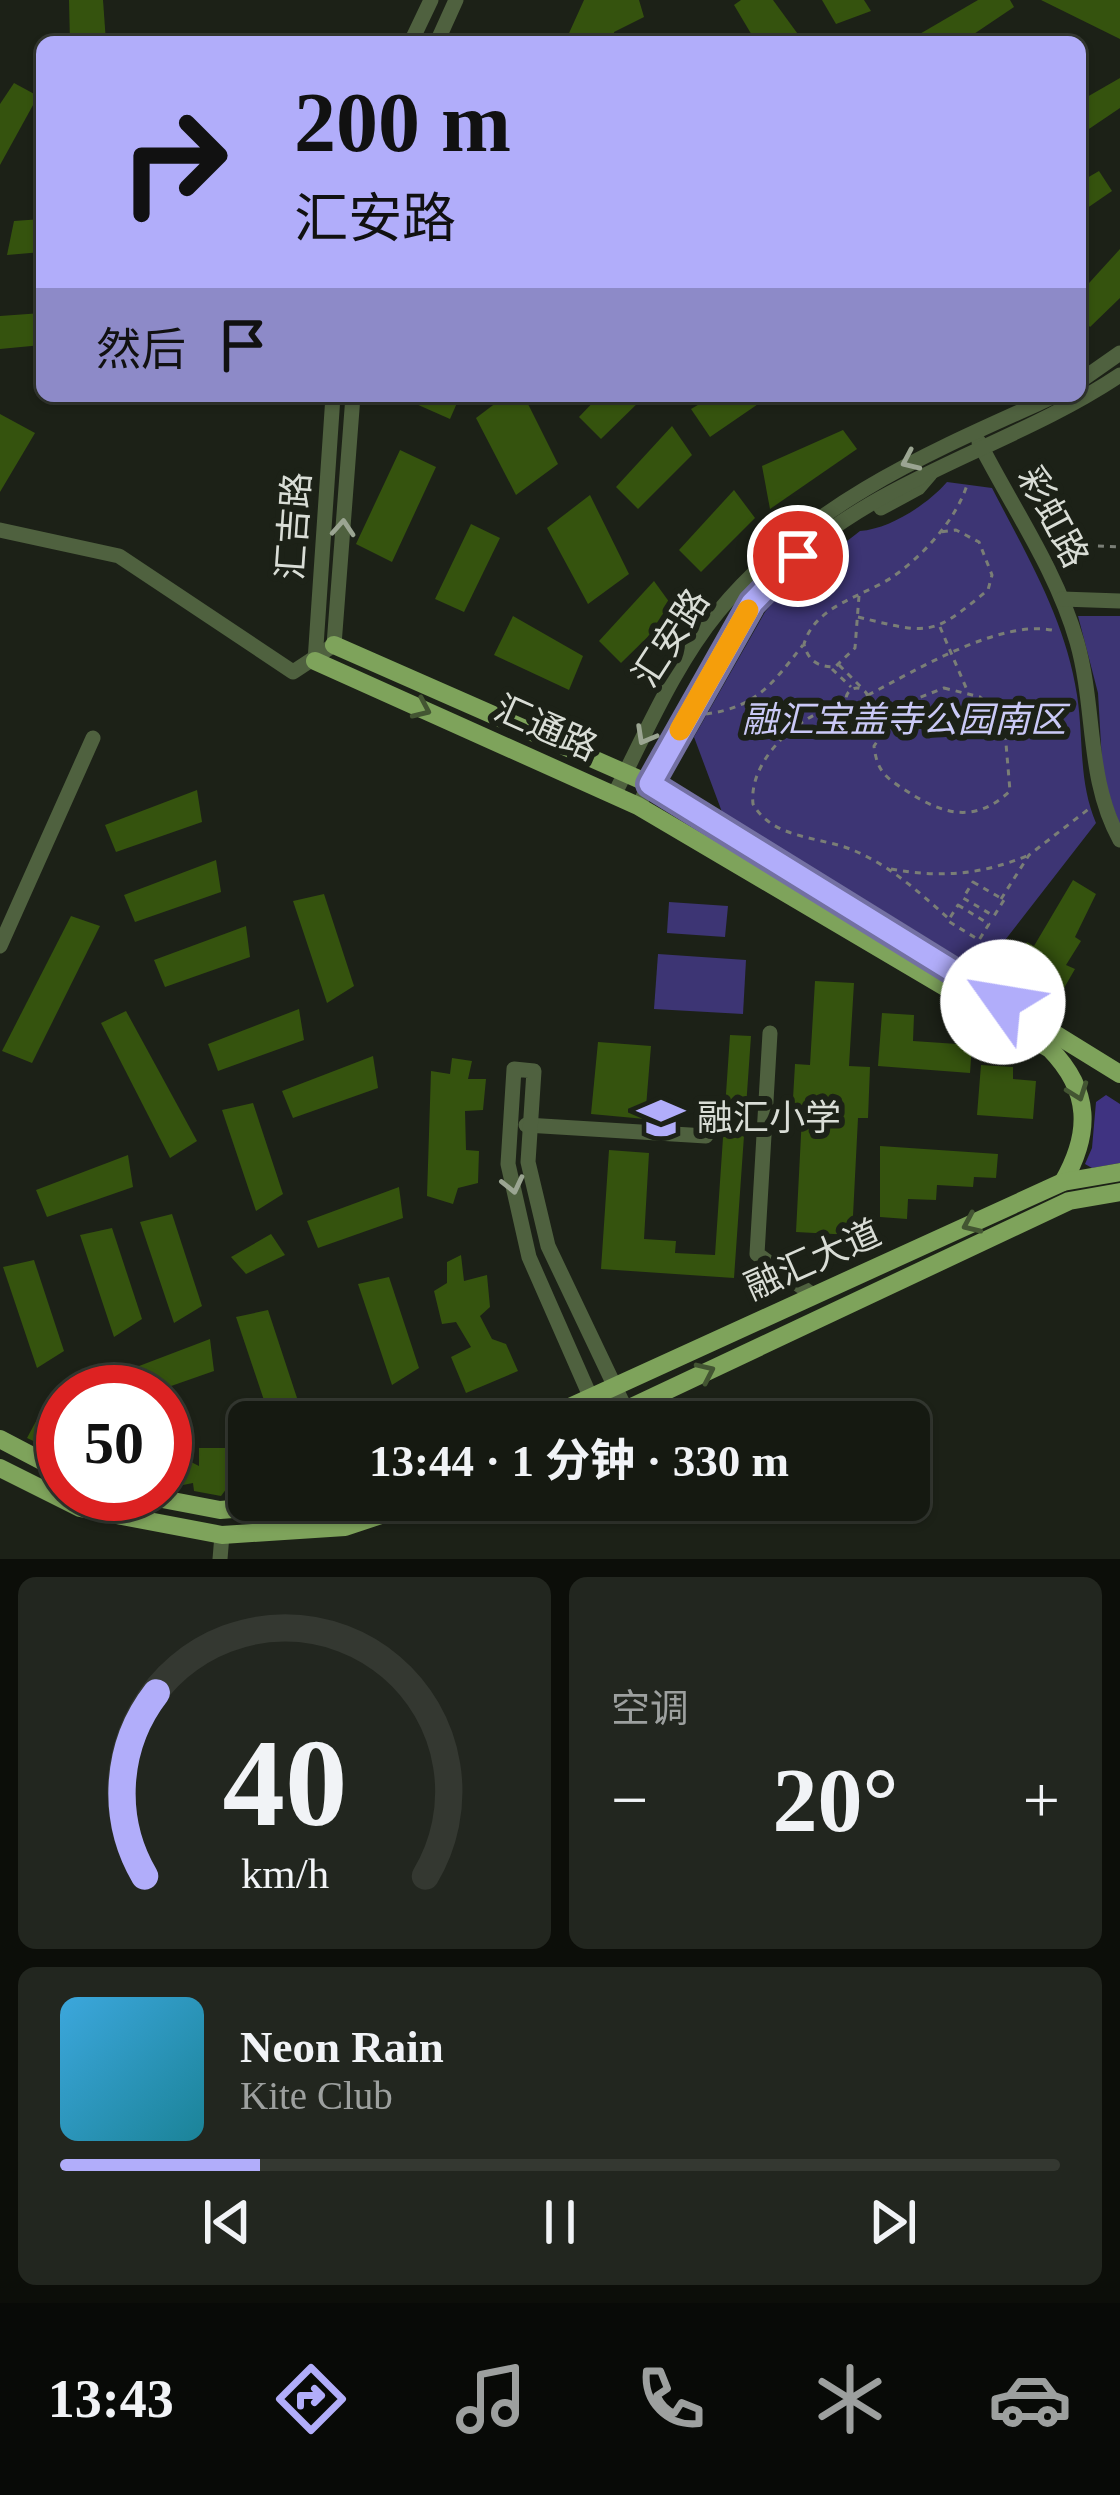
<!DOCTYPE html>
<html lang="zh">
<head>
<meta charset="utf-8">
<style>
  :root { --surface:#151911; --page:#22261f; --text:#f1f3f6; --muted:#9da09f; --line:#343831; --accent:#b1adfa }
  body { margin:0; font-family:"Times New Roman","Noto Sans SC",serif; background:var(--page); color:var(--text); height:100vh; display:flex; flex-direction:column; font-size:45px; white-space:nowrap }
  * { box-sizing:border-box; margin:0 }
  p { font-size:39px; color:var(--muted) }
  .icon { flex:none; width:66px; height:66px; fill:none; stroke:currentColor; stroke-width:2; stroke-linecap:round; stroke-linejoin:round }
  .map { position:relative; height:1559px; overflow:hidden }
  .sheet { display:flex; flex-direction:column; gap:18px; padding:18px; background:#0c0e09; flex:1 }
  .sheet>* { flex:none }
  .hud { position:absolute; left:36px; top:36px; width:1050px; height:366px; border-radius:18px; box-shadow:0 3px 9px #0004,0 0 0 3px var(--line); background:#b1adfa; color:#111; overflow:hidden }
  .speed { position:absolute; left:36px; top:1365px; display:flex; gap:24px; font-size:60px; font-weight:700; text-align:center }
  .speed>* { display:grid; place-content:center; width:156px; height:156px; border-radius:50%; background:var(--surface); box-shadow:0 3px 9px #0004,0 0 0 3px var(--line); line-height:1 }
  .speed .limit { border:18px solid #d22; background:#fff; color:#111 }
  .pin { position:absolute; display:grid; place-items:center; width:102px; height:102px; color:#fff; margin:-51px; border:6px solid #fff; border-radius:50%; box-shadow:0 3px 12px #0007 }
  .me { position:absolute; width:132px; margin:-66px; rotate:302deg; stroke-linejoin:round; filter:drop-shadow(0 0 9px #0008) }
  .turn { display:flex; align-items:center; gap:42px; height:252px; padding:0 60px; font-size:54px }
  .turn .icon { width:156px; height:156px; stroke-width:2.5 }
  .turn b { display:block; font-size:84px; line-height:102px }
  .then { display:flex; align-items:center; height:114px; padding:0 60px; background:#0003; gap:24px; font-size:45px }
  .big { font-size:90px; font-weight:700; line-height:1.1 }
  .sheet .widget { flex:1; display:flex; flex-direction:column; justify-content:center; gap:18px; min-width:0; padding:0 42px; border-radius:18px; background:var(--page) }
  .sheet .dial { align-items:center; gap:0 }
  .dial svg { height:312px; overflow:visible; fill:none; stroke:var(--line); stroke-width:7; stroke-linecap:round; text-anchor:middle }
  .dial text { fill:var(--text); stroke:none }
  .song { display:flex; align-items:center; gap:36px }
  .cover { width:144px; height:144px; border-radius:18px; background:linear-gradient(135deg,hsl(200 70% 55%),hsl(190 70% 35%)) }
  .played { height:12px; border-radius:6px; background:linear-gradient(90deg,var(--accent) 20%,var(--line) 20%) }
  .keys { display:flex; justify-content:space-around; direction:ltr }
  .heat { display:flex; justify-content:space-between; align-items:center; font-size:66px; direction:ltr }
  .sheet .tiles { flex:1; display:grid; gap:18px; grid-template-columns:1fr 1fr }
  .widget:last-child { grid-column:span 2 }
  .trip { position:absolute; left:228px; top:1401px; width:702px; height:120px; border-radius:18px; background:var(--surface); box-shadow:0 3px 9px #0004,0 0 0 3px var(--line); font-weight:700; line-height:120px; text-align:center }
  .tab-bar { display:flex; height:192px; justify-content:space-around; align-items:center; background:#080a07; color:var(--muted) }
  .tab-bar .icon { width:84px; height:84px }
  .tab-bar .active { color:var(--accent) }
  .tab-bar b { font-size:54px; color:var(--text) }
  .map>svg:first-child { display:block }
</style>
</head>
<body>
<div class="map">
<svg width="1120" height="1559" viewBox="0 0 1120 1559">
  <rect width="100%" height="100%" fill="#1c2117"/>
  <!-- green -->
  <g fill="#3d3574">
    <path d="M 947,482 L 992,488 C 1026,554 1066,620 1077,695 C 1084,740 1078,780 1096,823 L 981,971 L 722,812 L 694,737 L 765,612 L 784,590 L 860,531 C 890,529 928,504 947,482 Z"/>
    <path d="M 1078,616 L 1120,616 L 1120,826 L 1103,779 L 1098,693 Z"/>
    <path d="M 669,902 L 728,906 L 725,937 L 667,933 Z"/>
    <path d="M 658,954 L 746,960 L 743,1014 L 654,1009 Z"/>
  </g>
  <!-- forest -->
  <path fill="#3f3381" d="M 1106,1095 L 1120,1104 L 1120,1163 L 1092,1168 L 1085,1164 L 1092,1148 L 1096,1102 Z"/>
  <!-- building -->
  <g fill="#35530e">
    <path d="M 69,0 L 103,0 L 106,42 L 70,42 Z"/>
    <path d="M 584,0 L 639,0 L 644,17 L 614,32 L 615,42 L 565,42 Z"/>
    <path d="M 741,0 L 773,0 L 800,37 L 794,42 L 756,42 L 734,5 Z"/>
    <path d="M 822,0 L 864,0 L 871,11 L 836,24 Z"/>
    <path d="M 978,0 L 1010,0 L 1014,7 L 962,42 L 906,42 Z"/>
    <path d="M 1041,0 L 1120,0 L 1120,39 Z"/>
    <path d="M 1120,78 L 1120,108 L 1080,135 L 1080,101 Z"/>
    <path d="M 14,83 L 38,96 L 0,165 L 0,104 Z"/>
    <path d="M 1099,171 L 1112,191 L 1080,213 L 1080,182 Z"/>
    <path d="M 42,219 L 42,252 L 7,255 L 14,221 Z"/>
    <path d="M 1120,249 L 1120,298 L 1090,327 L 1080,317 L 1080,293 Z"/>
    <path d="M 42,313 L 42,345 L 0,349 L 0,316 Z"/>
    <path d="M 398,396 L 460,396 L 450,419 Z"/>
    <path d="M 505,396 L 524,396 L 558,464 L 516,495 L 476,418 Z"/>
    <path d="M 599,396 L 645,396 L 601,439 L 579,417 Z"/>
    <path d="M 713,396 L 770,396 L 710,437 L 691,409 Z"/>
    <path d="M 0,414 L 35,433 L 0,492 Z"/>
    <path d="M 672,426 L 692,455 L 638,509 L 616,487 Z"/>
    <path d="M 843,430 L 857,449 L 770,509 L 762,466 Z"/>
    <path d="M 400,450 L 436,467 L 392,562 L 356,544 Z"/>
    <path d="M 734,490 L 755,518 L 701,572 L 679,550 Z"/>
    <path d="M 590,495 L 629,574 L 588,604 L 547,528 Z"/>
    <path d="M 471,524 L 500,538 L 464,612 L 435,599 Z"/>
    <path d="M 654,581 L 675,610 L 621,663 L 599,641 Z"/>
    <path d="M 513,616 L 583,656 L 569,690 L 494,655 Z"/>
    <path d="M 197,790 L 202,822 L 116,852 L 105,825 Z"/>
    <path d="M 216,860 L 221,892 L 135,922 L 124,895 Z"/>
    <path d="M 1073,880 L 1096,894 L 1075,937 L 1081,941 L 1066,965 L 1075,969 L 1060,995 L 1013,967 L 1027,942 L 1034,946 Z"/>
    <path d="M 324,894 L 354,986 L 327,1003 L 293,901 Z"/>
    <path d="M 71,916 L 100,926 L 32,1063 L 2,1051 Z"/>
    <path d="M 246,926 L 250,957 L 165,987 L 154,960 Z"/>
    <path d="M 815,981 L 854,983 L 849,1066 L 870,1067 L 868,1118 L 858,1118 L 852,1235 L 796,1232 L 802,1116 L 792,1116 L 795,1064 L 810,1065 Z"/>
    <path d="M 299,1009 L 304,1040 L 218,1071 L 208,1044 Z"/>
    <path d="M 126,1011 L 197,1141 L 170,1158 L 101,1023 Z"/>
    <path d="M 882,1013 L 914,1015 L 913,1041 L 972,1045 L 970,1073 L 878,1066 Z"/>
    <path d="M 730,1035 L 751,1036 L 734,1278 L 601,1269 L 609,1150 L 649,1153 L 644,1239 L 676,1241 L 675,1253 L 715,1255 Z"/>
    <path d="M 598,1042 L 651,1046 L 645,1119 L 591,1114 Z"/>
    <path d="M 373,1056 L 378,1088 L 293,1118 L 282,1091 Z"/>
    <path d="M 452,1058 L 472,1061 L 468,1079 L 486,1079 L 483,1110 L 465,1111 L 466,1150 L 479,1151 L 478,1183 L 458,1188 L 453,1204 L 427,1196 L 431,1071 L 450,1074 Z"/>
    <path d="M 981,1065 L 1013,1067 L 1013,1079 L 1036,1081 L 1033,1119 L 977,1115 Z"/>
    <path d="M 253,1103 L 283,1194 L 256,1211 L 222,1110 Z"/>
    <path d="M 880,1146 L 998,1154 L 996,1178 L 974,1177 L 973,1187 L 937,1185 L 936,1200 L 908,1199 L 907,1219 L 880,1217 Z"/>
    <path d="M 128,1155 L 133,1187 L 47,1217 L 36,1190 Z"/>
    <path d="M 399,1187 L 403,1218 L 318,1248 L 307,1221 Z"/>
    <path d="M 172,1214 L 202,1306 L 174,1323 L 140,1222 Z"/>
    <path d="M 112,1228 L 142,1319 L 114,1337 L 80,1235 Z"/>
    <path d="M 271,1234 L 285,1255 L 246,1274 L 231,1257 Z"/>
    <path d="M 461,1255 L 464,1281 L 487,1275 L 490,1307 L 480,1316 L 492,1339 L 506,1344 L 518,1371 L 466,1393 L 451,1357 L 471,1347 L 456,1322 L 442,1324 L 434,1291 L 447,1283 L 447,1262 Z"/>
    <path d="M 34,1260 L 64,1351 L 37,1368 L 3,1267 Z"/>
    <path d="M 389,1277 L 419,1368 L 392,1385 L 358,1284 Z"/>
    <path d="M 268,1310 L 298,1401 L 270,1418 L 236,1317 Z"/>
    <path d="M 210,1339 L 214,1371 L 154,1392 L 125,1392 L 118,1374 Z"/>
    <path d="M 41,1412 L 63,1424 L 63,1455 L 27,1438 Z"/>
    <path d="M 199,1448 L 233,1448 L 227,1462 L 249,1463 L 249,1492 L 227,1488 L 221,1496 L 194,1491 L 193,1483 L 173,1487 L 179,1456 L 199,1466 Z"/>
  </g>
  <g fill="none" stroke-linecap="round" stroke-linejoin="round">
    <!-- path -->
    <g stroke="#7a7e76" stroke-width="3" stroke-dasharray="6 6" stroke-linecap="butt">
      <path d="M 1050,544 L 1120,547"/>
      <path d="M 859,596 L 855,648 L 835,667 C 818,667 808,661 804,644 C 815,606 861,597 891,578 C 922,557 956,520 967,485"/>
      <path d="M 858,617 C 931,635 932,636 988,590 L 992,575 L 979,542 L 956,530 L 939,532"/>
      <path d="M 940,627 L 967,690"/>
      <path d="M 839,665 L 862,688"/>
      <path d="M 832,669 L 851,687"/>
      <circle cx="857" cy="699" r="11"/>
      <path d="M 944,688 L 980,697 L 1004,720 L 1010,791 C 975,824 943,815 905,790 C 885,777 877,771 874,746 L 903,704 Z"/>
      <path d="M 868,695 C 915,671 1003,617 1056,631"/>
      <path d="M 847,704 C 803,710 748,758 753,804 C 773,840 821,836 855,851 C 892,867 920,893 949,919"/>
      <path d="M 706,714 C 757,707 772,684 803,645"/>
      <path d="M 891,869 C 942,878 981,875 1029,855"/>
      <path d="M 973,882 L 1004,900 L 994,916 L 963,898 Z"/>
      <path d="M 1001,899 L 1029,855 L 1090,808"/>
      <path d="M 958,905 L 989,924 L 979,940 L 948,921 Z"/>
    </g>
    <!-- minor -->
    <g stroke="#4f613f" stroke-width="15">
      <path d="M 411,42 L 431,0"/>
      <path d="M 437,42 L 456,0"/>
      <path d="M 1080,381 L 1120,353"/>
      <path d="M 979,442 C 1012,507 1057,571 1077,642 C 1096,709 1086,779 1120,840"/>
      <path d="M 881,508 L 918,488 L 930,474"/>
      <path d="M 0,530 L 119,556 L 293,672 L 334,645 L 353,396"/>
      <path d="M 1062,599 L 1120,601"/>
      <path d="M 315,661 L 333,396"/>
      <path d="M 614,795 C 645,735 675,664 718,612 C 808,503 930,452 1055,396"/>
      <path d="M 638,806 C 675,740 723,630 774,578 C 870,478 1008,450 1120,375"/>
      <path d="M 0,946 L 93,738"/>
      <path d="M 770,1033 L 757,1254 L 814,1296"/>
      <path d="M 526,1125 L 706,1136"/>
      <path d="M 601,1421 L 529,1257 L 508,1164 L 514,1069 L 534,1071 L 528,1162 L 548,1246 L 626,1410"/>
      <path d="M 220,1559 L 222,1535"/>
    </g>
    <!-- major -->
    <g stroke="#7ea35b" stroke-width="18">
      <path d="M 334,645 L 650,784 L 1120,1074"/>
      <path d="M 315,661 L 638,806 L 1050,1049 C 1091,1091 1091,1133 1063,1182"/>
      <path d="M 537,1422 L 1063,1182 L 1120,1172"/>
      <path d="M 600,1422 L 1069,1201 L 1120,1192"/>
      <path d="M 0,1439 L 63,1472"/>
      <path d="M 0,1468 L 80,1508 L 222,1535 L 345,1527 L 426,1500"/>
      <path d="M 136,1494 L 220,1510 L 346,1500"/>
    </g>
  </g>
  <!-- one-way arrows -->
  <defs><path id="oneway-chevron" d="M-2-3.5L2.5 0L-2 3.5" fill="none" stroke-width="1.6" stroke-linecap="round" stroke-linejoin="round" transform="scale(3)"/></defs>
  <g stroke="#9ba592">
    <use href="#oneway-chevron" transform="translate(910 461) rotate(156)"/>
    <use href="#oneway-chevron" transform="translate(343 528) rotate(-86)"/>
    <use href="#oneway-chevron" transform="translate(645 736) rotate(119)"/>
    <use href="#oneway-chevron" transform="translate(513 1185) rotate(77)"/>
  </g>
  <g stroke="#435532">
    <use href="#oneway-chevron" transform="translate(422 709) rotate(24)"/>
    <use href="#oneway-chevron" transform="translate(1078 1092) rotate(70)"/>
    <use href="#oneway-chevron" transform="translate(971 1224) rotate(156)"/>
    <use href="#oneway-chevron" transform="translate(706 1372) rotate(-25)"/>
  </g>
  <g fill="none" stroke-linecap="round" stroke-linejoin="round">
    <defs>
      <path id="route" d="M 798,556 L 752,603 L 650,784 L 1003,1002"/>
    </defs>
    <!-- route casing -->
    <use href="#route" stroke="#7370a2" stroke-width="30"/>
    <!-- route -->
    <use href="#route" stroke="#b1adfa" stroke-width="21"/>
    <!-- slow -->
    <path stroke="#f59e0b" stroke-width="21" d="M 680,730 L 748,610"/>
  </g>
  <!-- icons -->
  <defs>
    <symbol id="school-bare" viewBox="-9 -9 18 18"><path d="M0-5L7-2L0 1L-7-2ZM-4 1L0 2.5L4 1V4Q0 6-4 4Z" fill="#b1adfa" stroke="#1c2117" stroke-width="2.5" paint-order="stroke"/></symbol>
  </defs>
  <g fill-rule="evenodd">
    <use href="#school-bare" x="628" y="1085" width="66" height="66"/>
  </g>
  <g text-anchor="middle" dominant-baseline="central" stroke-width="12" stroke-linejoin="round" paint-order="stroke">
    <!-- street labels -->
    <g font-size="36" fill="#d9ddd6" stroke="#1c2117">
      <text transform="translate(1053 517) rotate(62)">彩虹路</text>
      <text transform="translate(294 526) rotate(-86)">汇吉路</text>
      <text transform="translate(671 638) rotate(-57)">汇安路</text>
      <text transform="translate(546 728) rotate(24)">汇通路</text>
      <text transform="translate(813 1260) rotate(-24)">融汇大道</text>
    </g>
    <!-- park labels -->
    <g font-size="36" font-style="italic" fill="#cac9f6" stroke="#1c2117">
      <text x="904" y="720">融汇宝盖寺公园南区</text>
    </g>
    <!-- poi labels -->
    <g font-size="36" fill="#d9ddd6" stroke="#1c2117" text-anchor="start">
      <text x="697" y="1118">融汇小学</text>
    </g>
  </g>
</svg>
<div class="speed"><div class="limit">50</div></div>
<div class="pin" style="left:798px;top:556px;background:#d93025"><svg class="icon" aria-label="arrive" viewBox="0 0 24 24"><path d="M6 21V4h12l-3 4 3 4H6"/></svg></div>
<svg class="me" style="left:1003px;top:1002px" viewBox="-20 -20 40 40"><circle r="19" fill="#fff"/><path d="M0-13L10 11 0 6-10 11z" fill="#b1adfa"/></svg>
<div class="trip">13:44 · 1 分钟 · 330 m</div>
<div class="hud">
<div class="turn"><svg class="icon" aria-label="right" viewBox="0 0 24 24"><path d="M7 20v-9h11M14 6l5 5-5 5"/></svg><div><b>200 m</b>汇安路</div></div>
<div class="then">然后<svg class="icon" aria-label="arrive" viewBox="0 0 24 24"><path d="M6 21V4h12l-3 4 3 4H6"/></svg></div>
</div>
</div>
<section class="sheet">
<div class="tiles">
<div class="widget dial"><svg viewBox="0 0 100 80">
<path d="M14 69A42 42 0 1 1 86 69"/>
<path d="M14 69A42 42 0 0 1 17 22" stroke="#b1adfa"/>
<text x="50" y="56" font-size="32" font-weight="700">40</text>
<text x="50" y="72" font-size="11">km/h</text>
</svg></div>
<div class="widget"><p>空调</p>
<div class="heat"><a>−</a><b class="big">20°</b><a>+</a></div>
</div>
<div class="widget">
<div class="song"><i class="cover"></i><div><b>Neon Rain</b><p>Kite Club</p></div></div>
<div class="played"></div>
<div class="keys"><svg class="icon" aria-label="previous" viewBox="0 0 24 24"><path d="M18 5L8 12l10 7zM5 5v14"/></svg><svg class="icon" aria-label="pause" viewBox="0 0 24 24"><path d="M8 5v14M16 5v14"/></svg><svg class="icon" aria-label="next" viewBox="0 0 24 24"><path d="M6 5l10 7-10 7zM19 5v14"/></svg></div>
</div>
</div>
</section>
<nav class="tab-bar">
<b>13:43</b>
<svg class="icon active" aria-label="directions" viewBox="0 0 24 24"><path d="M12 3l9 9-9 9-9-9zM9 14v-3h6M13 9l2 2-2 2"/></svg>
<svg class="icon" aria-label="music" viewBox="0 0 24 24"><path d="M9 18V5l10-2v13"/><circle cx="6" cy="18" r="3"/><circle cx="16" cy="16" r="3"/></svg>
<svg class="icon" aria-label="phone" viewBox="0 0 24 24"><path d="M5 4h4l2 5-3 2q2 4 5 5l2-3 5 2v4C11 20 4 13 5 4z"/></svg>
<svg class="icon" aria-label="climate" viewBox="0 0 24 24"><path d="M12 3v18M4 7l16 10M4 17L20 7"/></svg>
<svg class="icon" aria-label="car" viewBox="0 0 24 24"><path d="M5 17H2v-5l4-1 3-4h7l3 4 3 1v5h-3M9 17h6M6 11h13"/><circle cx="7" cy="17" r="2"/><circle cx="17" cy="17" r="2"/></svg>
</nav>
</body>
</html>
